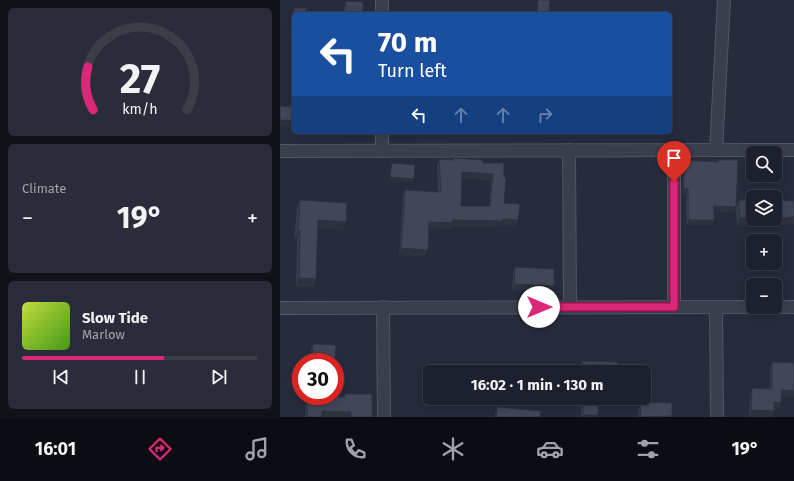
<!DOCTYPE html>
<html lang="en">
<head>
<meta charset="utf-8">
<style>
  :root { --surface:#1d202d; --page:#2a2d39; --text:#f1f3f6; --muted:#a0a3aa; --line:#3b3e49; --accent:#db2777 }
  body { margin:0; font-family:"Fira Sans",sans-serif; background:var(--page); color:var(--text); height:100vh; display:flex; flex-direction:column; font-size:15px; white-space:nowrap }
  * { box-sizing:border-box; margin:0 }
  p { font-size:13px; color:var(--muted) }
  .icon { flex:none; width:22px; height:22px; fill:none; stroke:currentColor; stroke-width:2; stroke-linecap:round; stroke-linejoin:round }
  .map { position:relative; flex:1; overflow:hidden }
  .sheet { display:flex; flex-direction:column; gap:8px; padding:8px; background:#101219; width:280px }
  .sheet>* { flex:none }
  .top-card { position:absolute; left:12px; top:12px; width:380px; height:122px; border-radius:6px; box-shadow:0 2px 10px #0003,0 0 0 1px var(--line); background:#1a4fa0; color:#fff; overflow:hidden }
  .buttons { position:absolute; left:466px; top:146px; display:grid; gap:8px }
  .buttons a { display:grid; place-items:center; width:36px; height:36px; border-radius:6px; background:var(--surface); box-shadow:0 2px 10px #0003,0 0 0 1px var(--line); font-size:20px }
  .speed { position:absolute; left:12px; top:353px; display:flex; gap:8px; font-size:20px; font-weight:700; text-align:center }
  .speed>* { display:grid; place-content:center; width:52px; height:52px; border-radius:50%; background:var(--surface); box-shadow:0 2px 10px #0003,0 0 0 1px var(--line); line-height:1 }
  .speed .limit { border:6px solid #d22; background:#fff; color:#111 }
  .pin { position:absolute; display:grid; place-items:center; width:34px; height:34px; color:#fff; margin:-41px -17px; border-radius:50% 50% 50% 0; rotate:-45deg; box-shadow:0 0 4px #0007 }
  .pin .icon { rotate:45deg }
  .me { position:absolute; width:44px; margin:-22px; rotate:90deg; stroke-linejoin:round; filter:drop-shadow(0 0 3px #0008) }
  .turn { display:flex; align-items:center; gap:14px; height:84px; padding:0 20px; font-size:18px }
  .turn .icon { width:52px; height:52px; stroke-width:2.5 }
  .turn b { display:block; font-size:28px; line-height:34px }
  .lanes { display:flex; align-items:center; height:38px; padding:0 20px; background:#0003; justify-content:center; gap:20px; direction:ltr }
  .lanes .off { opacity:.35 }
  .big { font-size:30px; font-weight:700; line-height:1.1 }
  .sheet .widget { flex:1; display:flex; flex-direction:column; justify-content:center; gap:6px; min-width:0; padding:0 14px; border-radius:6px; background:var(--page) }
  .sheet .dial { align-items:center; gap:0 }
  .dial svg { height:104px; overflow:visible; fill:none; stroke:var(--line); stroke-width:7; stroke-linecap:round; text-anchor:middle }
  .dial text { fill:var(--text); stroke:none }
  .song { display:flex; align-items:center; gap:12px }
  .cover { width:48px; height:48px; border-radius:6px; background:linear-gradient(135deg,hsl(70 70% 55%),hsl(100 70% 35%)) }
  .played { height:4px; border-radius:2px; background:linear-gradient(90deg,var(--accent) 60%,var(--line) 60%) }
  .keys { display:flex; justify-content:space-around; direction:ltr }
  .heat { display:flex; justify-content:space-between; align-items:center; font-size:22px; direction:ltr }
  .trip { position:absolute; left:143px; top:365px; width:228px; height:40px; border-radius:6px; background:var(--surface); box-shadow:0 2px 10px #0003,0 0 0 1px var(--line); font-weight:700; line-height:40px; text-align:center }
  .menu { display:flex; height:64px; justify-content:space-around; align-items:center; background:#0c0d12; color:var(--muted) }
  .menu .icon { width:28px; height:28px }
  .menu .on { color:var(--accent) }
  .menu b { font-size:18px; color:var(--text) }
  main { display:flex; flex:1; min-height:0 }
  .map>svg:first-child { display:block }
</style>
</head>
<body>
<main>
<section class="sheet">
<div class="widget dial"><svg viewBox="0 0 100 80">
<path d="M14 69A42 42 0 1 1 86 69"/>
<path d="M14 69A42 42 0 0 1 10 36" stroke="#db2777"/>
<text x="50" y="56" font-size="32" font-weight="700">27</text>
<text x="50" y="72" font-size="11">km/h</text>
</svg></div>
<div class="widget"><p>Climate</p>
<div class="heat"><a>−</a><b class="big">19°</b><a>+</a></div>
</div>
<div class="widget">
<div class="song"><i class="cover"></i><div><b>Slow Tide</b><p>Marlow</p></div></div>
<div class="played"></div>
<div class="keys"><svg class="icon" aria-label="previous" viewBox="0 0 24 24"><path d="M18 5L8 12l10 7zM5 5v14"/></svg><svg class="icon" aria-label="pause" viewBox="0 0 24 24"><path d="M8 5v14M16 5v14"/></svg><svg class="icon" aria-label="next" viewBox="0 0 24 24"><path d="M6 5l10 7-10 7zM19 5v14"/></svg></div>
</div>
</section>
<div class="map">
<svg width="514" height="417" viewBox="0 0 514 417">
  <rect width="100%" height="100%" fill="#272b3c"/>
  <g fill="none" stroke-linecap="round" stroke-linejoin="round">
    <defs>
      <g id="street">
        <path d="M 102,0 L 102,14"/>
        <path d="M 102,132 L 102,151"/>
        <path d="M 289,150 L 290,307"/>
        <path d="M 394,150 L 394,307"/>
        <path d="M 436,150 L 444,0"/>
        <path d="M 0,151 L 514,150"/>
        <path d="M 103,307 L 104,417"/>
        <path d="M 436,307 L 437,417"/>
        <path d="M 495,307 L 514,307"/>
        <path d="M 0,308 L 473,307"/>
      </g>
    </defs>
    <!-- street casing -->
    <use href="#street" stroke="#535665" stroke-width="14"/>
    <!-- street -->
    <use href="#street" stroke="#3b3e4d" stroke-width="12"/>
  </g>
  <!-- wall -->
  <g fill="#383c4d" fill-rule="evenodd">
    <path d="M 258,0 L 270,0 L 269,14 L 256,14 Z"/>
    <path d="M 66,1 L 83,14 L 63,14 L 64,7 Z"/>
    <path d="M 14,8 L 14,38 L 10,37 L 12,13 Z"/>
    <path d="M 173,158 L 203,163 L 224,177 L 224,203 L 236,226 L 222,225 L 221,227 L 171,226 L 170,229 L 149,228 L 148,250 L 145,256 L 119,255 L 123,196 L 125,190 L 158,192 L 157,166 L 159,159 L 173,160 ZM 182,178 L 211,180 L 209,206 L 181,206 Z"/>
    <path d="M 405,160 L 437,162 L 438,160 L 456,207 L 454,212 L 434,211 L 432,225 L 406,225 L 406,194 L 402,194 L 403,165 Z"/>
    <path d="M 112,163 L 134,179 L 133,182 L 109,180 L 111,166 Z"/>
    <path d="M 20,200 L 63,230 L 38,228 L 36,279 L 33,287 L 16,287 L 17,239 L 14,239 L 17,208 Z"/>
    <path d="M 459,200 L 514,201 L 514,224 L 507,224 L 506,225 L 457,226 L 456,208 Z"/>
    <path d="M 235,267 L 274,286 L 272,292 L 232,290 L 233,273 Z"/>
    <path d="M 33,344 L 55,362 L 30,362 L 31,350 Z"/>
    <path d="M 302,361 L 338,372 L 300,372 L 300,367 Z"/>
    <path d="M 492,362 L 514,397 L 501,397 L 499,409 L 494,409 L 492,417 L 469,417 L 470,395 L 472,388 L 490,388 L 490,369 Z"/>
    <path d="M 65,394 L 94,417 L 25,417 L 26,402 L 28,396 L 63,397 Z"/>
    <path d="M 301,398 L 318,398 L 318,415 L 317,417 L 301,417 Z"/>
    <path d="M 361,402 L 392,403 L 392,417 L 358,417 L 359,408 Z"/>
    <path d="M 217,407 L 260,417 L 214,417 Z"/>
  </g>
  <!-- shaded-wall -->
  <g fill="#2e313e">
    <path d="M 12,33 L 14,33 L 14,38 L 10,37 Z"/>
    <path d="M 0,120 L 14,121 L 14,127 L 0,126 Z"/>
    <path d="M 182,172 L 213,174 L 211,180 L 180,178 Z"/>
    <path d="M 110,177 L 134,179 L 133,182 L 109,180 Z"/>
    <path d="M 403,188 L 408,189 L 406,194 L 402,194 Z"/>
    <path d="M 434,206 L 456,207 L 454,212 L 432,211 Z"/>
    <path d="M 509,217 L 514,217 L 514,224 L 507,224 L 506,225 L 457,226 L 460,218 L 495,219 L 495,218 Z"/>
    <path d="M 223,219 L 238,220 L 236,226 L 222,225 L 221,227 L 171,226 L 170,229 L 147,228 L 149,222 L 172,220 Z"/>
    <path d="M 38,220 L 66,222 L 63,230 L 35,228 Z"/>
    <path d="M 408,220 L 434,220 L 432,225 L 406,225 Z"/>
    <path d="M 18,231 L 20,231 L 17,239 L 14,239 Z"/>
    <path d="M 121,248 L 148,250 L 145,256 L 119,255 Z"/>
    <path d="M 19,278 L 36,279 L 33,287 L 16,287 Z"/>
    <path d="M 234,284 L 274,286 L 272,292 L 232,290 Z"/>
    <path d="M 502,390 L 514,391 L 514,397 L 499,397 Z"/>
    <path d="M 494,402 L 501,403 L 499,409 L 492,409 Z"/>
    <path d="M 471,410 L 494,411 L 492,417 L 469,417 Z"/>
    <path d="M 42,411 L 71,412 L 70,417 L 40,417 Z"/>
    <path d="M 303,415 L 318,415 L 317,417 L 302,417 Z"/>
  </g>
  <!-- building -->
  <g fill="#414659" stroke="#2e313e" fill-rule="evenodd">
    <path d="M 258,0 L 270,0 L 269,14 L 257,14 Z"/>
    <path d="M 66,1 L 83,2 L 83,14 L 65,14 Z"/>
    <path d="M 14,8 L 26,8 L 26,14 L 14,14 L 14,33 L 12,33 Z"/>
    <path d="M 0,106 L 14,107 L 14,121 L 0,120 Z"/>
    <path d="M 173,158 L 203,160 L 203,163 L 224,163 L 224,177 L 226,177 L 224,203 L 240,204 L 238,220 L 223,219 L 223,221 L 172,220 L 172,223 L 149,222 L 148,250 L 121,248 L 125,190 L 161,192 L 159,159 L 173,160 ZM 182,172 L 213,174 L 210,206 L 181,206 Z"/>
    <path d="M 405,160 L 438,162 L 438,160 L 458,160 L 456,207 L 434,206 L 434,220 L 408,220 L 408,189 L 403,188 Z"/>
    <path d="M 112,163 L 135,165 L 134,179 L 110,177 Z"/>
    <path d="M 20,200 L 67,203 L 66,222 L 38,220 L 36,279 L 19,278 L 20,231 L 18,231 Z"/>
    <path d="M 459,200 L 473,200 L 473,218 L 460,218 Z"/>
    <path d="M 495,200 L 514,201 L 514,217 L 509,217 L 509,218 L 495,218 Z"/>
    <path d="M 235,267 L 274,269 L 274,286 L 234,284 Z"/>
    <path d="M 33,344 L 56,345 L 55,363 L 55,362 L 32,362 Z"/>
    <path d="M 302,361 L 338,362 L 338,372 L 302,372 Z"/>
    <path d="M 492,362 L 514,363 L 514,391 L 502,390 L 501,403 L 494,402 L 494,411 L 471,410 L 472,388 L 492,389 Z"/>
    <path d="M 65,394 L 92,394 L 92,416 L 94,416 L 94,417 L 71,417 L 71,412 L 42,411 L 42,417 L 27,417 L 28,396 L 65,397 Z"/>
    <rect x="303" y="398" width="15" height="17"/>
    <path d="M 361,402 L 392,403 L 392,416 L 360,417 Z"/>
    <path d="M 217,407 L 261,411 L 260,417 L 216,417 Z"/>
  </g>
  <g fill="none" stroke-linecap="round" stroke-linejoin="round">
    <defs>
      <path id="route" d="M 259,307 L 394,307 L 394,182"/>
    </defs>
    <!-- route casing -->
    <use href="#route" stroke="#8e194d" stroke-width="10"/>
    <!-- route -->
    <use href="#route" stroke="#db2777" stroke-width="7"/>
  </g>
</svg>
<div class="buttons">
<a><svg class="icon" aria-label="search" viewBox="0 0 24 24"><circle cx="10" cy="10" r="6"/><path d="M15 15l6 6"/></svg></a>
<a><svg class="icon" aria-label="layers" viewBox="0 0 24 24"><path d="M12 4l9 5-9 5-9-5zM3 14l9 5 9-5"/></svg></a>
<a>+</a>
<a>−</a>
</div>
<div class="speed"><div class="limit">30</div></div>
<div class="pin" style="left:394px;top:182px;background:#d93025"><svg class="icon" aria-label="arrive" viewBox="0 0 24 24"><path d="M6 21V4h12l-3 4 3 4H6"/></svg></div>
<svg class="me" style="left:259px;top:307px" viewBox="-20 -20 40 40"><circle r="19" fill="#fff"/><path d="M0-13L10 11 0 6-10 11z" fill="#db2777"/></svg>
<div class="trip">16:02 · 1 min · 130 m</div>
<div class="top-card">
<div class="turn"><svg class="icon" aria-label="left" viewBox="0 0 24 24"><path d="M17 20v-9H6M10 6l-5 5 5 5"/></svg><div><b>70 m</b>Turn left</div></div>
<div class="lanes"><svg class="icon" aria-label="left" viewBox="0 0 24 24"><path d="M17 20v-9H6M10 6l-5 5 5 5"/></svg><svg class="icon off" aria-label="ahead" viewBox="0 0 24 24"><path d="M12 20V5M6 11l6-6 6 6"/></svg><svg class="icon off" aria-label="ahead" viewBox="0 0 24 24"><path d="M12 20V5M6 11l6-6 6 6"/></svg><svg class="icon off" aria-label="right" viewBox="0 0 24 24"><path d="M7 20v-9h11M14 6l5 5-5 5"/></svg></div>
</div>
</div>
</main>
<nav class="menu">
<b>16:01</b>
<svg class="icon on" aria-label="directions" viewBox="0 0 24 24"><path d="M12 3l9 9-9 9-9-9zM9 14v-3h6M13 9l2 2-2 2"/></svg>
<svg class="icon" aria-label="music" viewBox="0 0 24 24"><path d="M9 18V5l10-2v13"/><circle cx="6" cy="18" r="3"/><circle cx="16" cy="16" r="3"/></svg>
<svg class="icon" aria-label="phone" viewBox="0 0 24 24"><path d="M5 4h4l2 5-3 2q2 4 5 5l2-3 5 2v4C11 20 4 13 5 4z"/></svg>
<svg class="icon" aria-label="climate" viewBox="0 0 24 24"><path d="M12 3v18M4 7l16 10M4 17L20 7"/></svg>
<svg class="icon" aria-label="car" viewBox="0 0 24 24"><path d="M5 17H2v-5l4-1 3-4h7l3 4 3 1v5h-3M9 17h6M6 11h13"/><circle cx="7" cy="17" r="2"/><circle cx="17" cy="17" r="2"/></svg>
<svg class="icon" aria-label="filters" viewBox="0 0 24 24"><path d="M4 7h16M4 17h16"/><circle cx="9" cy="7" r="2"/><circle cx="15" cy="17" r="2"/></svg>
<b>19°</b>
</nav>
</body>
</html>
